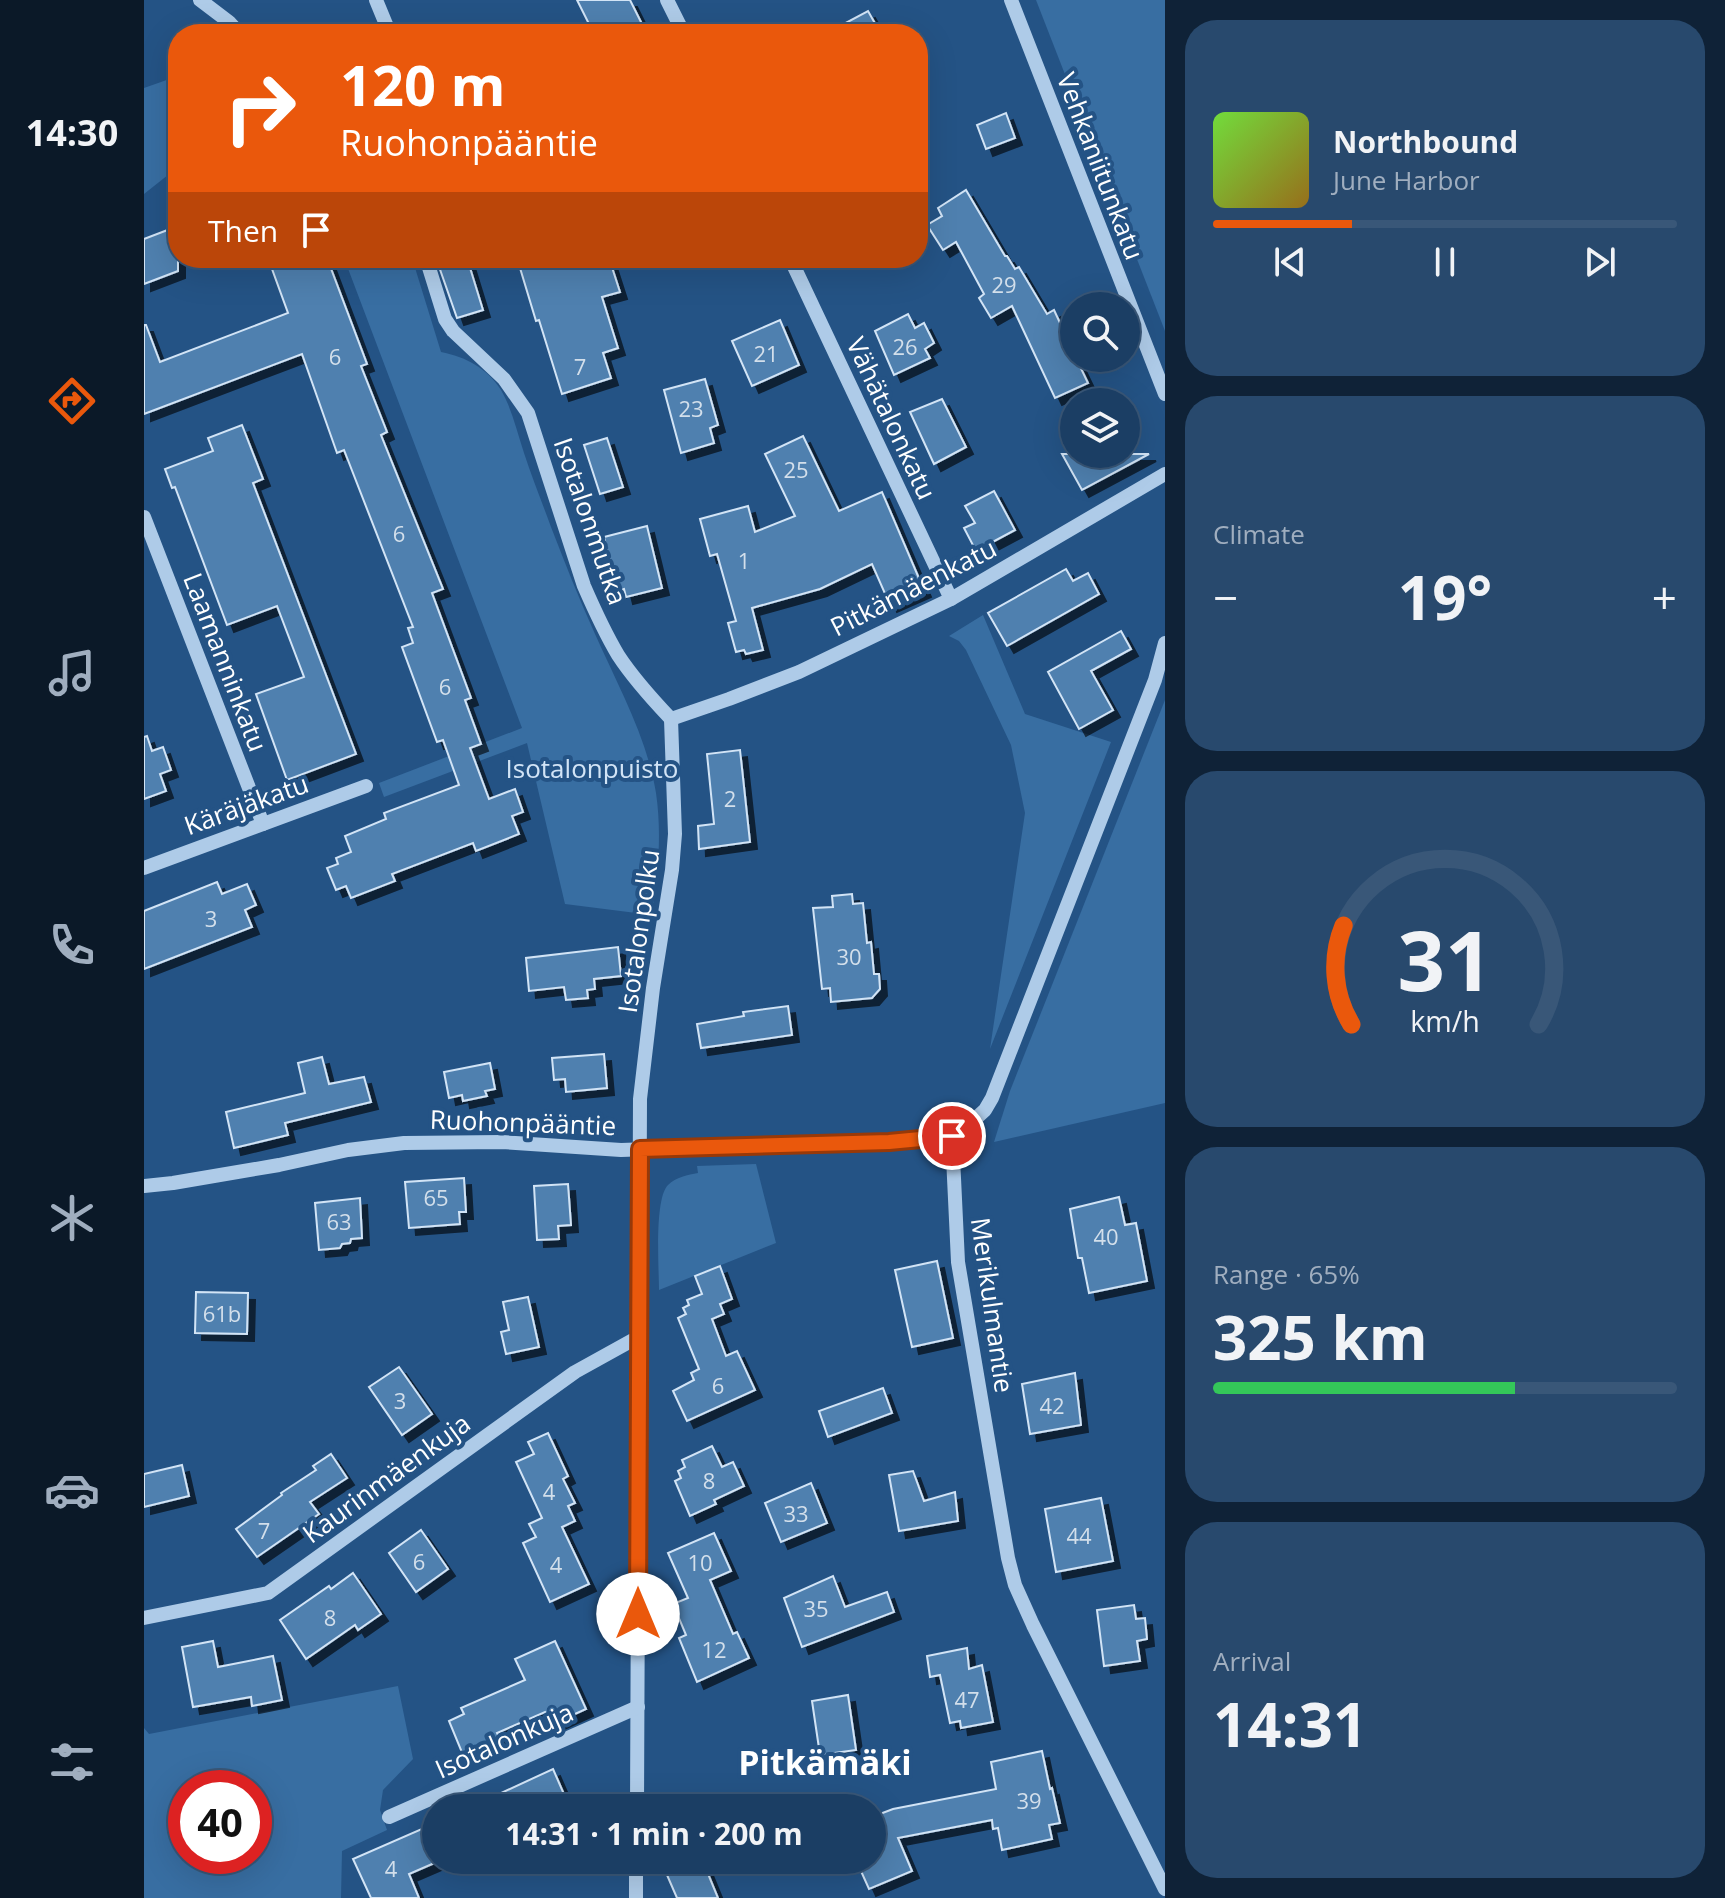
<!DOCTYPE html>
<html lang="en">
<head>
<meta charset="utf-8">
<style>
  :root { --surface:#1b3e64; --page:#28496d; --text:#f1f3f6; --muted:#a0aebf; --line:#395778; --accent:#ea580c }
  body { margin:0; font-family:"Open Sans",sans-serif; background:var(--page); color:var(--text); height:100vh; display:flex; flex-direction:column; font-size:30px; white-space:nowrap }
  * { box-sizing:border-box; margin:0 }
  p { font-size:26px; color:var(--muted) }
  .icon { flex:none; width:44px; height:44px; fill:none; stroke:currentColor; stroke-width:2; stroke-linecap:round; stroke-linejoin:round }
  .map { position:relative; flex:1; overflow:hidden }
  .panel { display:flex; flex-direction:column; gap:20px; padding:20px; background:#0f2237; width:560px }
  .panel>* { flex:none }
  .hud { position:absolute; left:24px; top:24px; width:760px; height:244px; border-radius:32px; box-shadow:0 8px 32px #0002,0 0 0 2px var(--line); background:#ea580c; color:#fff; overflow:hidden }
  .buttons { position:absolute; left:916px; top:292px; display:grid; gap:16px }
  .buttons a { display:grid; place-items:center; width:80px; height:80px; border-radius:50%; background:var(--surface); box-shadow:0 8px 32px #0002,0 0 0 2px var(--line); font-size:40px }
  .speed { position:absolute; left:24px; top:1770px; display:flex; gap:16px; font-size:40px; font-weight:700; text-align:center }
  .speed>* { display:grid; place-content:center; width:104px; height:104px; border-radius:50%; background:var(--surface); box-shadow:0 8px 32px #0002,0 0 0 2px var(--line); line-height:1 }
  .speed .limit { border:12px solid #d22; background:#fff; color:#111 }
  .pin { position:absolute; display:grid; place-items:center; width:68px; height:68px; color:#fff; margin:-34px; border:4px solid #fff; border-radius:50%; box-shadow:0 2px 8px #0007 }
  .me { position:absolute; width:88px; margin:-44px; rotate:0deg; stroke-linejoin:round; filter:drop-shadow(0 0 6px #0008) }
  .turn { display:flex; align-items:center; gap:28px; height:168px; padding:0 40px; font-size:36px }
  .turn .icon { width:104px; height:104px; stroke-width:2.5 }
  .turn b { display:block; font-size:56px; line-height:68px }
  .then { display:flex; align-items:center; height:76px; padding:0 40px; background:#0003; gap:16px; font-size:30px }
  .big { font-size:60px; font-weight:700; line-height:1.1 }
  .panel .widget { flex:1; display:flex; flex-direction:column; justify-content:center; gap:12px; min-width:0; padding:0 28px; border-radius:32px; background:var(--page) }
  .panel .dial { align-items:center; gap:0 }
  .dial svg { height:208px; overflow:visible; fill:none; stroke:var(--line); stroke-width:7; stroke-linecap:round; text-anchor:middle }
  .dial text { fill:var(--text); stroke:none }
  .song { display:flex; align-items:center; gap:24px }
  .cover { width:96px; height:96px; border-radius:12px; background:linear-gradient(135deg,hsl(100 70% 55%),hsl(40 70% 35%)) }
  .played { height:8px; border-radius:4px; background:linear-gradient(90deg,var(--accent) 30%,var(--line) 30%) }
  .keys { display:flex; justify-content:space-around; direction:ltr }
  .heat { display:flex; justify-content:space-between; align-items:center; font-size:44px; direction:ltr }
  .charge { height:12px; border-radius:6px; background:linear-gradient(90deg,#34c759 65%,var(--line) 0) }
  .trip { position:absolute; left:278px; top:1794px; width:464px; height:80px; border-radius:40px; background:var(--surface); box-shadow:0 8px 32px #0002,0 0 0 2px var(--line); font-weight:700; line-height:80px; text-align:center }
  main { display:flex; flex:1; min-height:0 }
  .tab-bar { display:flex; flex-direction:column; width:144px; justify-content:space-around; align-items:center; background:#0b1928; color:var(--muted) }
  .tab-bar .icon { width:56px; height:56px }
  .tab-bar .active { color:var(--accent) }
  .tab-bar b { font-size:36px; color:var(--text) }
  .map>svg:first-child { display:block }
</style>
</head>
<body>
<main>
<nav class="tab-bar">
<b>14:30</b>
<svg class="icon active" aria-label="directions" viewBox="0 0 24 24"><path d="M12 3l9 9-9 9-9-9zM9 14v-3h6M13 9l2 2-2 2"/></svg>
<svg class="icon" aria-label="music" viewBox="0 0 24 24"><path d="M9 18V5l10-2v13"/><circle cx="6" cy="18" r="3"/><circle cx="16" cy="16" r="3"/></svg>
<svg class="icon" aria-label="phone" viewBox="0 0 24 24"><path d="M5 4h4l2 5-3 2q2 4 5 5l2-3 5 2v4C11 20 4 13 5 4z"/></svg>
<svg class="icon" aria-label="climate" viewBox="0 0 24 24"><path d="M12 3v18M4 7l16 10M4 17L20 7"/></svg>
<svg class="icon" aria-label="car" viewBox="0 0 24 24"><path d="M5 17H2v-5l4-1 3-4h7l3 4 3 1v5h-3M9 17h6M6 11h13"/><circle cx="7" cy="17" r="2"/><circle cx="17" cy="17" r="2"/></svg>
<svg class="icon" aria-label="filters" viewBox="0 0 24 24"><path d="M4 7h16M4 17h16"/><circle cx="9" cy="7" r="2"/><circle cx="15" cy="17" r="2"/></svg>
</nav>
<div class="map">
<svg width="1021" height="1898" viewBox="0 0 1021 1898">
  <defs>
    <filter id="shadow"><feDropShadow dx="7" dy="7" stdDeviation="0" flood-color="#0009"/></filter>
  </defs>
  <rect width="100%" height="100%" fill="#245385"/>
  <!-- green -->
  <g fill="#386ea2" fill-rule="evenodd">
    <path d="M 892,0 L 1021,0 L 1021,331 Z"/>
    <path d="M 34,76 L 34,167 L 0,194 L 0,88 Z"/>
    <path d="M 200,258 L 268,258 L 297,352 C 322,357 343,368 357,390 C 368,409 373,432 380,453 C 388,478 398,502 407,527 C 421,563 435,599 451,634 C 474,686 503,737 512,793 C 518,834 514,874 508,915 L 421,904 L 383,743 L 240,797 L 235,783 L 378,728 Z"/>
    <path d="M 839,615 L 881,714 L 967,742 L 846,1049 L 881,813 L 867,745 L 822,650 L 815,641 L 805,636 Z"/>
    <path d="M 1021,700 L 1021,1103 L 850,1142 L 866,1091 Z"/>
    <path d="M 612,1164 L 632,1243 L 515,1290 C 515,1269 510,1199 524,1185 C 532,1177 544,1175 554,1173 L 553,1166 Z"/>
    <path d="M 254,1686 L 269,1759 L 239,1790 L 236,1810 L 243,1830 L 198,1851 L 197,1898 L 0,1898 L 0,1728 L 5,1734 ZM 42,1788 L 110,1788 L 110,1856 L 42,1856 Z"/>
  </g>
  <!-- building -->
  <g fill="#5080af" stroke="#d2e4f6" stroke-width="2" filter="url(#shadow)">
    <path d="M 433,0 L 486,0 L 503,34 L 450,34 Z"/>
    <path d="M 724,11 L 737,34 L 681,34 Z"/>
    <path d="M 862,113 L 871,138 L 842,149 L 833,125 Z"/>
    <path d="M 822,190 L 861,256 L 863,256 L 871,269 L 875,267 L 903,314 L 910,310 L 930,353 L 930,358 L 932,358 L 944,383 L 911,398 L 868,306 L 847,318 L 835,298 L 840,294 L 812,242 L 799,250 L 783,225 L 798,216 L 794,208 Z"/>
    <path d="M 34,226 L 34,271 L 0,284 L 0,239 Z"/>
    <path d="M 124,258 L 183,258 L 223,364 L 217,366 L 243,432 L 237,435 L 299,589 L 288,593 L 327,698 L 321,700 L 337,744 L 326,748 L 345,799 L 371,789 L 379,812 L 368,816 L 375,834 L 332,851 L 329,843 L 248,874 L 251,881 L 207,898 L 202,886 L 192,890 L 183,868 L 194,864 L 192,858 L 207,852 L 201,836 L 242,819 L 240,813 L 315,785 L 299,740 L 293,742 L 258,647 L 269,643 L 264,628 L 269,627 L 200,450 L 193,453 L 158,354 L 0,414 L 0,325 L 2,325 L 16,362 L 144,313 Z"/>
    <path d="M 292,258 L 323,258 L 339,310 L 313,318 Z"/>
    <path d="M 373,258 L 465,258 L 476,292 L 458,297 L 474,348 L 459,353 L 467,378 L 418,394 L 395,320 L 392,321 Z"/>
    <path d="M 764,314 L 771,328 L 780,323 L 790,343 L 781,349 L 786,358 L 750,375 L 731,331 Z"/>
    <path d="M 636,320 L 655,365 L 608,386 L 588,341 Z"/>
    <path d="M 561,379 L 574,425 L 566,428 L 570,443 L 537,453 L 520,390 Z"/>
    <path d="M 798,399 L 822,447 L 790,464 L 766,412 Z"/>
    <path d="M 98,425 L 119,479 L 109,483 L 212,754 L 143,780 L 112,694 L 160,677 L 133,606 L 83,625 L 31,487 L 28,488 L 21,469 L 69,451 L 64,438 Z"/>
    <path d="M 659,436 L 695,511 L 738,492 L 780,590 L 746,605 L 728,564 L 676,589 L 608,608 L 619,650 L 602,654 L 600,650 L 592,652 L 584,623 L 592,621 L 573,554 L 566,556 L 556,519 L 604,506 L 611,532 L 651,516 L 621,454 Z"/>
    <path d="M 463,438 L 479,487 L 456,494 L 440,445 Z"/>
    <path d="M 918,454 L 1005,454 L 938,490 Z"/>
    <path d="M 850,491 L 871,530 L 832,551 L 820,528 L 831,523 L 821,506 Z"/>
    <path d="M 503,526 L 518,588 L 482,597 L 480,589 L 473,591 L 460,537 Z"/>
    <path d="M 922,569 L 929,581 L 944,573 L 955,594 L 863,646 L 844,613 Z"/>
    <path d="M 977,631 L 987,649 L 947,671 L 969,710 L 935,729 L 904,672 Z"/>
    <path d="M 3,736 L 8,751 L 19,747 L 27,770 L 16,774 L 22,791 L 0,799 L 0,737 Z"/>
    <path d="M 596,750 L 606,842 L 555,849 L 554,826 L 570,824 L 563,754 Z"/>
    <path d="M 73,882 L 78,894 L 103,884 L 112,905 L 101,910 L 108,927 L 0,969 L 0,911 Z"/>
    <path d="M 708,894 L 709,904 L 719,903 L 723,943 L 727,942 L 730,974 L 735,974 L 736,989 L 728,998 L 687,1002 L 686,988 L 678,989 L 669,908 L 689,907 L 688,896 Z"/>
    <path d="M 474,947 L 477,976 L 450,979 L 451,989 L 443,990 L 444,998 L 422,1000 L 420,987 L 385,991 L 382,958 Z"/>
    <path d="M 644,1006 L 648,1035 L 557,1048 L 553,1024 L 600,1016 L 599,1012 Z"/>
    <path d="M 460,1054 L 463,1088 L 422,1092 L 421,1079 L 410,1080 L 408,1058 Z"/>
    <path d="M 178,1057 L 185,1084 L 220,1077 L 227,1102 L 141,1123 L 144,1135 L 90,1148 L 82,1112 L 161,1093 L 154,1063 Z"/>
    <path d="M 346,1063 L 351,1089 L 341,1091 L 343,1096 L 319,1101 L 318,1095 L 305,1098 L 300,1072 Z"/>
    <path d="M 320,1178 L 322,1212 L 315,1212 L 316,1224 L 265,1228 L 261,1182 Z"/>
    <path d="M 424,1184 L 427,1225 L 414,1226 L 415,1239 L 393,1240 L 390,1186 Z"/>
    <path d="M 975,1197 L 981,1225 L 992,1223 L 1003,1281 L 945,1293 L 938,1258 L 934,1258 L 926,1209 Z"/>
    <path d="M 216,1198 L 218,1238 L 207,1239 L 206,1243 L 198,1244 L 196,1248 L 175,1250 L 171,1203 Z"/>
    <path d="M 793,1261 L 809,1338 L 768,1347 L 751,1270 Z"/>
    <path d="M 576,1266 L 588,1299 L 576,1304 L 580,1314 L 568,1319 L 582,1356 L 593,1351 L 611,1390 L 543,1421 L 529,1391 L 550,1380 L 547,1373 L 555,1369 L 534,1318 L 542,1314 L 539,1308 L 545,1305 L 543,1300 L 558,1294 L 551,1276 Z"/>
    <path d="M 52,1292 L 104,1293 L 103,1334 L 51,1333 Z"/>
    <path d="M 384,1297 L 395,1347 L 362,1354 L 357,1332 L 365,1330 L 359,1302 Z"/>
    <path d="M 255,1367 L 288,1414 L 258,1435 L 225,1387 Z"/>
    <path d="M 931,1373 L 937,1425 L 886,1434 L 878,1384 Z"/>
    <path d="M 739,1388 L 748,1413 L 684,1437 L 675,1411 Z"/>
    <path d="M 404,1433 L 424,1476 L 419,1479 L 431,1503 L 424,1506 L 431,1521 L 418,1527 L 445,1584 L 406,1602 L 379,1543 L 392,1537 L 385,1524 L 398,1518 L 372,1462 L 390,1454 L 384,1442 Z"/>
    <path d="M 568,1446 L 578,1467 L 589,1462 L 600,1486 L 570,1500 L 572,1504 L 546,1516 L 531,1481 L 537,1478 L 534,1471 L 541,1467 L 538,1460 Z"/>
    <path d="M 187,1454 L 203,1478 L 166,1502 L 175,1514 L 113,1557 L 92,1529 L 138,1495 L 137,1493 L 172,1470 L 169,1466 Z"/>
    <path d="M 38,1465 L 45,1496 L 0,1507 L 0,1474 Z"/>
    <path d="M 769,1471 L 780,1501 L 811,1492 L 814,1521 L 755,1531 L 745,1475 Z"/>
    <path d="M 667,1483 L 683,1523 L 637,1542 L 621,1503 Z"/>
    <path d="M 957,1498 L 969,1561 L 912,1572 L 901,1509 Z"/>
    <path d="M 277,1530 L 304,1569 L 272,1592 L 245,1553 Z"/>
    <path d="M 570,1533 L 587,1571 L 566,1580 L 589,1634 L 593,1632 L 605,1658 L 553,1682 L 535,1638 L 542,1635 L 529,1604 L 544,1598 L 524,1553 Z"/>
    <path d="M 209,1573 L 237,1614 L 214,1630 L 211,1625 L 162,1659 L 136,1620 L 185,1586 L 187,1589 Z"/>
    <path d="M 689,1576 L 701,1607 L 743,1592 L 750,1612 L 658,1647 L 640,1598 Z"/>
    <path d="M 990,1605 L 992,1619 L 1001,1618 L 1003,1639 L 993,1641 L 996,1661 L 960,1666 L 953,1610 Z"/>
    <path d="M 69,1641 L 74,1667 L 129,1656 L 138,1700 L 108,1706 L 107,1697 L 49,1707 L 38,1647 Z"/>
    <path d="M 411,1641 L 442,1709 L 407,1725 L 401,1712 L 353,1733 L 356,1739 L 319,1755 L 305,1721 L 320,1714 L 317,1708 L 381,1680 L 371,1659 Z"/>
    <path d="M 823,1648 L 825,1669 L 838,1665 L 849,1722 L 817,1728 L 816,1721 L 806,1723 L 796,1675 L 786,1677 L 783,1656 Z"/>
    <path d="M 704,1695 L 712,1750 L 676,1755 L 668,1701 Z"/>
    <path d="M 898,1751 L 906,1789 L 908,1788 L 916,1823 L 905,1825 L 908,1839 L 858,1850 L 854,1828 L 849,1829 L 848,1820 L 754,1838 L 768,1871 L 725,1889 L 712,1860 L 728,1860 L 728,1817 L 749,1809 L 852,1789 L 847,1762 Z"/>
    <path d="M 409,1769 L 426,1808 L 325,1808 Z"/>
    <path d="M 280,1828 L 292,1855 L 292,1860 L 295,1861 L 265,1874 L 275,1898 L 227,1898 L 209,1859 Z"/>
    <path d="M 560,1864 L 574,1898 L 533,1898 L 523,1875 L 546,1865 L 548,1869 Z"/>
  </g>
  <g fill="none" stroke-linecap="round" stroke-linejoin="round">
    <!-- minor -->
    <g stroke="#aecbe8" stroke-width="14">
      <path d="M 56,0 L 85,22 L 96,34"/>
      <path d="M 232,0 L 246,34"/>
      <path d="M 523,0 L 540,34"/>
      <path d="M 867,0 L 1021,394"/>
      <path d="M 282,258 L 301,319 L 309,331 L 360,379 L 384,413 L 440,586 C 450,609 461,633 474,655 C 489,678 508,699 527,719"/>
      <path d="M 646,258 L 807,599"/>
      <path d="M 0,517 L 119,824"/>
      <path d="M 527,719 L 585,699 L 655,672 L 807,599 L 1021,474"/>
      <path d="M 0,868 L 222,786"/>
      <path d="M 808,1136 L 814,1262 L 864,1558 L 871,1585 L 889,1625 L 1021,1889"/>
      <path d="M 0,1186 L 29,1183 L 135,1165 L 204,1150 L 260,1143 L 358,1142 L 477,1150 L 786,1139 L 808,1136 L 818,1131 L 841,1110 L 848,1098 L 1011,680 L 1021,643"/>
      <path d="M 0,1618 L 124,1593 L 431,1372 L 496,1336"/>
      <path d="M 493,1808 L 496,1099 L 509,988 L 528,870 L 531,834 L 527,719"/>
      <path d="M 245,1817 L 494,1707"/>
      <path d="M 492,1898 L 492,1860"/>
    </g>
  </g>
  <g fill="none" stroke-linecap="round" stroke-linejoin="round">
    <defs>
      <path id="route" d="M 494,1614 L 496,1149 L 745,1142 L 808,1136"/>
    </defs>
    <!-- route casing -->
    <use href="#route" stroke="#983908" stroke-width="20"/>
    <!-- route -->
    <use href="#route" stroke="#ea580c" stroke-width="14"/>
  </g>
  <g text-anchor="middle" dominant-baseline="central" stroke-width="8" stroke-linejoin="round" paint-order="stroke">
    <!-- number labels -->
    <g font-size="22" fill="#d3dfeb">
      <text x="860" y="284">29</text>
      <text x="761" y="346">26</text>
      <text x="622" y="353">21</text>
      <text x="191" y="356">6</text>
      <text x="436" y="366">7</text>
      <text x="547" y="408">23</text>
      <text x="652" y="469">25</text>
      <text x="255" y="533">6</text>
      <text x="600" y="560">1</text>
      <text x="301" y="686">6</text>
      <text x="586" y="798">2</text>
      <text x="67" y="918">3</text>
      <text x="705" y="956">30</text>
      <text x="292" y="1197">65</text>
      <text x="195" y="1221">63</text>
      <text x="962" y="1236">40</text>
      <text x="78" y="1313">61b</text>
      <text x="574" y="1385">6</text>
      <text x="256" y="1400">3</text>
      <text x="908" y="1405">42</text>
      <text x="565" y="1480">8</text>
      <text x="405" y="1491">4</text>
      <text x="652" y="1513">33</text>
      <text x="120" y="1530">7</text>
      <text x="935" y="1535">44</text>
      <text x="275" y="1561">6</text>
      <text x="556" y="1562">10</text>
      <text x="412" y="1564">4</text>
      <text x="672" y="1608">35</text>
      <text x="186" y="1617">8</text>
      <text x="570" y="1649">12</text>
      <text x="823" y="1699">47</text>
      <text x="885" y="1800">39</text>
      <text x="247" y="1868">4</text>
    </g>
    <!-- street labels -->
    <g font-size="26" fill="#fff" stroke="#245385">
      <text transform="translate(957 166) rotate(69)">Vehkaniitunkatu</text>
      <text transform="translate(748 418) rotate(65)">Vähätalonkatu</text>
      <text transform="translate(447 521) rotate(71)">Isotalonmutka</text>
      <text transform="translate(769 587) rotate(-27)">Pitkämäenkatu</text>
      <text transform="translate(82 662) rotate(69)">Laamanninkatu</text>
      <text transform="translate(102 804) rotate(-20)">Käräjäkatu</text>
      <text transform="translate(494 931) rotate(-82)">Isotalonpolku</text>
      <text transform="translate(379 1122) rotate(2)">Ruohonpääntie</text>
      <text transform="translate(849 1305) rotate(82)">Merikulmantie</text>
      <text transform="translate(242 1478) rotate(-36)">Kaurinmäenkuja</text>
      <text transform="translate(360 1740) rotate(-24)">Isotalonkuja</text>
    </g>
    <!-- park labels -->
    <g font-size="26" fill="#d2e4f6" stroke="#245385">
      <text x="448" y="768">Isotalonpuisto</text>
    </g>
    <!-- district labels -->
    <g font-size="34" font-weight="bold" fill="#fff" stroke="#245385">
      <text x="681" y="1762">Pitkämäki</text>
    </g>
  </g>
</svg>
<div class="buttons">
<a><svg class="icon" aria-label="search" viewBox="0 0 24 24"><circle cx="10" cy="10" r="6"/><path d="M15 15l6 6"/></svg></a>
<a><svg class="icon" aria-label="layers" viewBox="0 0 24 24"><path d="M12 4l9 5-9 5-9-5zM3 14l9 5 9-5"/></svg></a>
</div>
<div class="speed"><div class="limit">40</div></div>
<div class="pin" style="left:808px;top:1136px;background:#d93025"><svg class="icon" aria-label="arrive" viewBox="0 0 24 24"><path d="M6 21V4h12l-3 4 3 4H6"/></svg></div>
<svg class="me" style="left:494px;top:1614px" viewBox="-20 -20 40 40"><circle r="19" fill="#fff"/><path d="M0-13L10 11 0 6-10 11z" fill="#ea580c"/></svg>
<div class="trip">14:31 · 1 min · 200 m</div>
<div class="hud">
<div class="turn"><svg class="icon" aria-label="right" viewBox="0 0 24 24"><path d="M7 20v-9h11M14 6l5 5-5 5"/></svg><div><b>120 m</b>Ruohonpääntie</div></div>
<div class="then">Then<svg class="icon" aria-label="arrive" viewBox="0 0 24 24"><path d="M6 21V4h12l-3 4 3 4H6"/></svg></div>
</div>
</div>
<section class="panel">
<div class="widget">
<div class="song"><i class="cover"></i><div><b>Northbound</b><p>June Harbor</p></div></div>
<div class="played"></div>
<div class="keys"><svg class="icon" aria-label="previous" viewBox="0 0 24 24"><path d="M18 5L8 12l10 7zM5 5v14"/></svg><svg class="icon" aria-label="pause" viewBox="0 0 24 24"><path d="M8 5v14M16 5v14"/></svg><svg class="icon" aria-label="next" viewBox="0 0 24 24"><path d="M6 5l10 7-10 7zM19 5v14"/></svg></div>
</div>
<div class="widget"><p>Climate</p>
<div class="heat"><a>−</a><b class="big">19°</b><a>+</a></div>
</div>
<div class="widget dial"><svg viewBox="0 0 100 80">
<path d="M14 69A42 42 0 1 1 86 69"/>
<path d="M14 69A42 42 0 0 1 11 31" stroke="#ea580c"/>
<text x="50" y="56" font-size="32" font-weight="700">31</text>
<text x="50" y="72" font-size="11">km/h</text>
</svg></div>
<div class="widget"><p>Range · 65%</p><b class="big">325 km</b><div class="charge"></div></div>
<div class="widget"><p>Arrival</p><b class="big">14:31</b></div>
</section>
</main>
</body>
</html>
